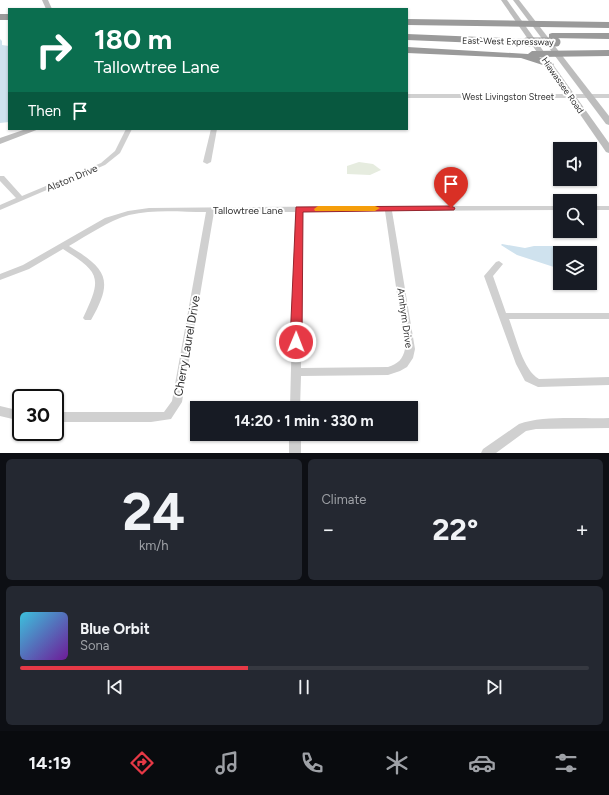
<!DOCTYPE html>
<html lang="en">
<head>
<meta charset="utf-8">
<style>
  :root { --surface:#171b24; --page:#242831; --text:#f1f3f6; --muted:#9ea1a6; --line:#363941; --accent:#e63946 }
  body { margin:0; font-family:Figtree,sans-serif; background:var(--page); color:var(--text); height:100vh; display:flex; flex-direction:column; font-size:15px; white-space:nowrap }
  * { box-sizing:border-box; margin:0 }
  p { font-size:13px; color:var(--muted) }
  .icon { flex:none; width:22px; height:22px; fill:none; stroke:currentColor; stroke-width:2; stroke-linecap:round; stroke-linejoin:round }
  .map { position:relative; height:453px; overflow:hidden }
  .side { display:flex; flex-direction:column; gap:6px; padding:6px; background:#0d0f14; flex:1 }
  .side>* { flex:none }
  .guide { position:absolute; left:8px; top:8px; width:400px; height:122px; border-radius:0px; box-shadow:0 1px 3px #0004; background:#0b6e4f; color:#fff; overflow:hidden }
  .fabs { position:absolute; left:553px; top:142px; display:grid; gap:8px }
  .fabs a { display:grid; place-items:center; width:44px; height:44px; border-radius:0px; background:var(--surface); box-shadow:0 1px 3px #0004; font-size:20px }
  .speed { position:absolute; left:12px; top:389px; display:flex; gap:8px; font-size:20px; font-weight:700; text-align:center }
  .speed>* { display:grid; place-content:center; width:52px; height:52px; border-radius:50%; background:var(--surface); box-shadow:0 1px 3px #0004; line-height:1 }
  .speed .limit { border:2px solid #111; border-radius:6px; background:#fff; color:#111 }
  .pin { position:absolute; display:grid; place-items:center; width:34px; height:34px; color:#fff; margin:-41px -17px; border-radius:50% 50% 50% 0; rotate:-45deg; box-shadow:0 0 4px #0007 }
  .pin .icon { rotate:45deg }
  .me { position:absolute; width:44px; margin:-22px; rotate:1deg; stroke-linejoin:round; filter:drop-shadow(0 0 3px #0008) }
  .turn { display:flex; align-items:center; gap:14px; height:84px; padding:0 20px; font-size:18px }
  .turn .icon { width:52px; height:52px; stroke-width:2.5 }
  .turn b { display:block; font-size:28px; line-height:34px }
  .then { display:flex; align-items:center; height:38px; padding:0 20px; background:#0003; gap:8px; font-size:15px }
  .big { font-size:30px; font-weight:700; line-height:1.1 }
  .side .widget { flex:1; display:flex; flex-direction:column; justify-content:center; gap:6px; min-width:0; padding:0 14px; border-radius:6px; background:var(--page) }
  .side .dial { align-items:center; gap:0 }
  .dial b { font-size:52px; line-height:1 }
  .song { display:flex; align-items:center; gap:12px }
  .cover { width:48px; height:48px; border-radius:6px; background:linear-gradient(135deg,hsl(190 70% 55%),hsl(280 70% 35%)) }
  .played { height:4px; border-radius:2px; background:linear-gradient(90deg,var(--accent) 40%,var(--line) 40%) }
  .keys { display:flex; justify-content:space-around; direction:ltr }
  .heat { display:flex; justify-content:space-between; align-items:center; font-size:22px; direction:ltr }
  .side .tiles { flex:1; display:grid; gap:6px; grid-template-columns:1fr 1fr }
  .widget:last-child { grid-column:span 2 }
  .trip { position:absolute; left:190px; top:401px; width:228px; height:40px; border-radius:0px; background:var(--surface); box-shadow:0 1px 3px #0004; font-weight:700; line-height:40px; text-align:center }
  .tab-bar { display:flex; height:64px; justify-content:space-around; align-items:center; background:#090b0e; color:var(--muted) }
  .tab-bar .icon { width:28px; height:28px }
  .tab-bar .active { color:var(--accent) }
  .tab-bar b { font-size:18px; color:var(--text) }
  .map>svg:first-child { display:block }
</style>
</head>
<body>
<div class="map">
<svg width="609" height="453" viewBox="0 0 609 453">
  <rect width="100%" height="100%" fill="#fff"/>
  <!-- green -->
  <path fill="#e6ecdf" d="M 359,162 L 373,164 L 381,170 L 370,175 L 347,174 L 347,166 Z"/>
  <!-- water -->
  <g fill="#cfe2ee">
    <path d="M 0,39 L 2,41 L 2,45 L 9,46 L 9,122 L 0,123 Z"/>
    <path d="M 502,244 L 525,248 L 534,246 L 572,246 L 575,251 L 578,253 L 560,253 L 560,269 L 517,255 L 501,245 Z"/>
  </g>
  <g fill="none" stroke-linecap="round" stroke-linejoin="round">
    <!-- street -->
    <g fill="#d0d0d0" fill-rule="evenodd">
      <rect x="407" y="94" width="202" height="4"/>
      <path d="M 126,129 L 132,129 L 120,153 L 105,165 L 0,210 L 0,205 L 16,198 L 0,181 L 0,176 L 4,176 L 22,196 L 101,163 L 115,151 Z"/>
      <path d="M 211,129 L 217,129 L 211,162 L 207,164 L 203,162 Z"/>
      <path d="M 388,206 L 560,206 L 560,210 L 392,211 L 415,349 L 413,358 L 407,367 L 400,371 L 388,375 L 301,376 L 300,408 L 290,408 L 295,212 L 214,212 L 182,402 L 171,419 L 151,422 L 55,422 L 55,412 L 164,412 L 172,401 L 206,212 C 181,212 154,209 129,215 C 108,221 88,235 69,246 C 107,269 114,280 91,320 L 85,320 L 83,318 C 102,278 101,273 63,249 L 29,269 L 0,280 L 0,274 L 23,265 L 105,218 L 128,211 L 149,208 ZM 385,211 L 405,349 C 403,359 398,364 388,367 L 301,368 L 303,212 Z"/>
      <rect x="590" y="206" width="19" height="4"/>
      <path d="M 499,261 L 503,264 L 493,276 L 506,313 L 609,313 L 609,319 L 509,319 C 516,337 523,370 539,379 L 609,377 L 609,385 L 538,387 L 525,381 L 516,364 L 484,276 L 496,262 Z"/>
      <path d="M 0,406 L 21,411 L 21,421 L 0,416 Z"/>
      <path d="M 609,418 L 609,428 L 536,429 L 526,431 L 496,453 L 481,453 L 483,449 L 519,424 C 543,415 583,419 609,418 Z"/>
      <rect x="289" y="434" width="12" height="19"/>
    </g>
    <!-- secondary -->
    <g fill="#bdbdbd" fill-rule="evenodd">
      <path d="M 42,0 L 48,0 L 52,9 L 46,9 Z"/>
      <path d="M 501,0 L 507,0 L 609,143 L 609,153 L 606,152 Z"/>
      <path d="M 513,0 L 519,0 L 609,116 L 609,125 L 606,124 Z"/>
      <path d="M 26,129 L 39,129 L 0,144 L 0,138 Z"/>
    </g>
    <!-- highway -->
    <g fill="#9a9a9a" fill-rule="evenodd">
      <rect x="0" y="14" width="9" height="6"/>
      <path d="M 407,19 L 609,22 L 609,28 L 407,25 Z"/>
      <path d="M 552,33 L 609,33 L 609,39 L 549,38 L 549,34 Z"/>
      <path d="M 407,34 L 527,39 L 532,42 L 527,45 L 407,40 Z"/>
      <path d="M 407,47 L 528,54 L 532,51 L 609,50 L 609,56 L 539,57 L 554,64 L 552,66 L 549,67 L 521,58 L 407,53 Z"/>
    </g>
    <!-- highway-bridge -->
    <path stroke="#9a9a9a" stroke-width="9" d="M 527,42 L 556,42"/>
  </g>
  <!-- route -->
  <path fill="#e63946" stroke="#96252e" d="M 451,206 L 455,208 L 454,210 L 303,212 L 302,342 L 296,346 L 292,345 L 290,342 L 296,207 Z"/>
  <!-- slow -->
  <path fill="#f59e0b" d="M 318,206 L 375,206 L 380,208 L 375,211 L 315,211 L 314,209 Z"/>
  <g text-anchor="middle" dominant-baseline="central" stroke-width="4" stroke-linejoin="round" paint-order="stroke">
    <!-- far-street labels -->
    <g font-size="9" fill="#333" stroke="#fff">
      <text transform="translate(508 41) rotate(1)">East-West Expressway</text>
      <text transform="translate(563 85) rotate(55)">Hiawassee Road</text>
      <text x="508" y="96">West Livingston Street</text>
    </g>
    <!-- street labels -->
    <g font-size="10" fill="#333" stroke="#fff">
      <text transform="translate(72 178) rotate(-23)">Alston Drive</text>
      <text x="248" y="210">Tallowtree Lane</text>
      <text transform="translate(405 318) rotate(82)">Arnhym Drive</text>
    </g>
    <!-- near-street labels -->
    <g font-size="12" fill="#333" stroke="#fff">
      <text transform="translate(187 346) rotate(-80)">Cherry Laurel Drive</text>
    </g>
  </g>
</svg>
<div class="fabs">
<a><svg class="icon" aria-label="sound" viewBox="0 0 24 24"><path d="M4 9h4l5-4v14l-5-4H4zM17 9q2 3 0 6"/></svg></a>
<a><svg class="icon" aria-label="search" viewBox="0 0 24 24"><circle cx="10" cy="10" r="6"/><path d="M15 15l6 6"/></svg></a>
<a><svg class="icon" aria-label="layers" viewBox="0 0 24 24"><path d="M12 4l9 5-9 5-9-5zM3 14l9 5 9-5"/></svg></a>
</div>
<div class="speed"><div class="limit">30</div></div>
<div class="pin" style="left:451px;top:208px;background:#d93025"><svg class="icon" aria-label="arrive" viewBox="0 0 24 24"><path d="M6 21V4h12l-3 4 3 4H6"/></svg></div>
<svg class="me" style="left:296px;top:342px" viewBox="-20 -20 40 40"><circle r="17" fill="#e63946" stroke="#fff" stroke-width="3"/><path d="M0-11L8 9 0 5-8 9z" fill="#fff"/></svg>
<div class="trip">14:20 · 1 min · 330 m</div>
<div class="guide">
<div class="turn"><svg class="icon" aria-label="right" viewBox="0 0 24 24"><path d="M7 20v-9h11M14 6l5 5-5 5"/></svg><div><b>180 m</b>Tallowtree Lane</div></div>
<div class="then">Then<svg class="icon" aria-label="arrive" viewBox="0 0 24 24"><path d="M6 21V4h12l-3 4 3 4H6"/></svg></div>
</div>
</div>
<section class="side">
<div class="tiles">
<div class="widget dial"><b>24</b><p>km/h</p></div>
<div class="widget"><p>Climate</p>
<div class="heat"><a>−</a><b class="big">22°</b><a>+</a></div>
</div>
<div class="widget">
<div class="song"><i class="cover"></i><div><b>Blue Orbit</b><p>Sona</p></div></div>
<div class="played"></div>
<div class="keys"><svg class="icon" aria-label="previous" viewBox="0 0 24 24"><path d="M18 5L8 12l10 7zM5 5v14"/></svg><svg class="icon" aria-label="pause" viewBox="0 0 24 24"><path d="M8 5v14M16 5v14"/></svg><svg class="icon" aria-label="next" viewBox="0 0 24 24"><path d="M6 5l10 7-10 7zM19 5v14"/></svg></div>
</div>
</div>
</section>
<nav class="tab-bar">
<b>14:19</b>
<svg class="icon active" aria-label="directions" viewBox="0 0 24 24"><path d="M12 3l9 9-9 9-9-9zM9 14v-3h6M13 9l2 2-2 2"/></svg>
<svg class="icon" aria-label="music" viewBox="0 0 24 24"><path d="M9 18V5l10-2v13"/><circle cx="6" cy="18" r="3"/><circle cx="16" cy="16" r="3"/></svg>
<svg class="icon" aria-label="phone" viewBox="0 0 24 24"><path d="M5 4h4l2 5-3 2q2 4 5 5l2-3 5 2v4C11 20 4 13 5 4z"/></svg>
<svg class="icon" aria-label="climate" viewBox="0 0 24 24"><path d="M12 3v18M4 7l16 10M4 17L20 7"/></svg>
<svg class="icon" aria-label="car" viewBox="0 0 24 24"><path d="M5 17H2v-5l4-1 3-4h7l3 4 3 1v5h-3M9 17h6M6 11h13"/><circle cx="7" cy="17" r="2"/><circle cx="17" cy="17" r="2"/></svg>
<svg class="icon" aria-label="filters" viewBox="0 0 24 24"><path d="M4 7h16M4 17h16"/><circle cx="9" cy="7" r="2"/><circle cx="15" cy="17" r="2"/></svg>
</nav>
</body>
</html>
